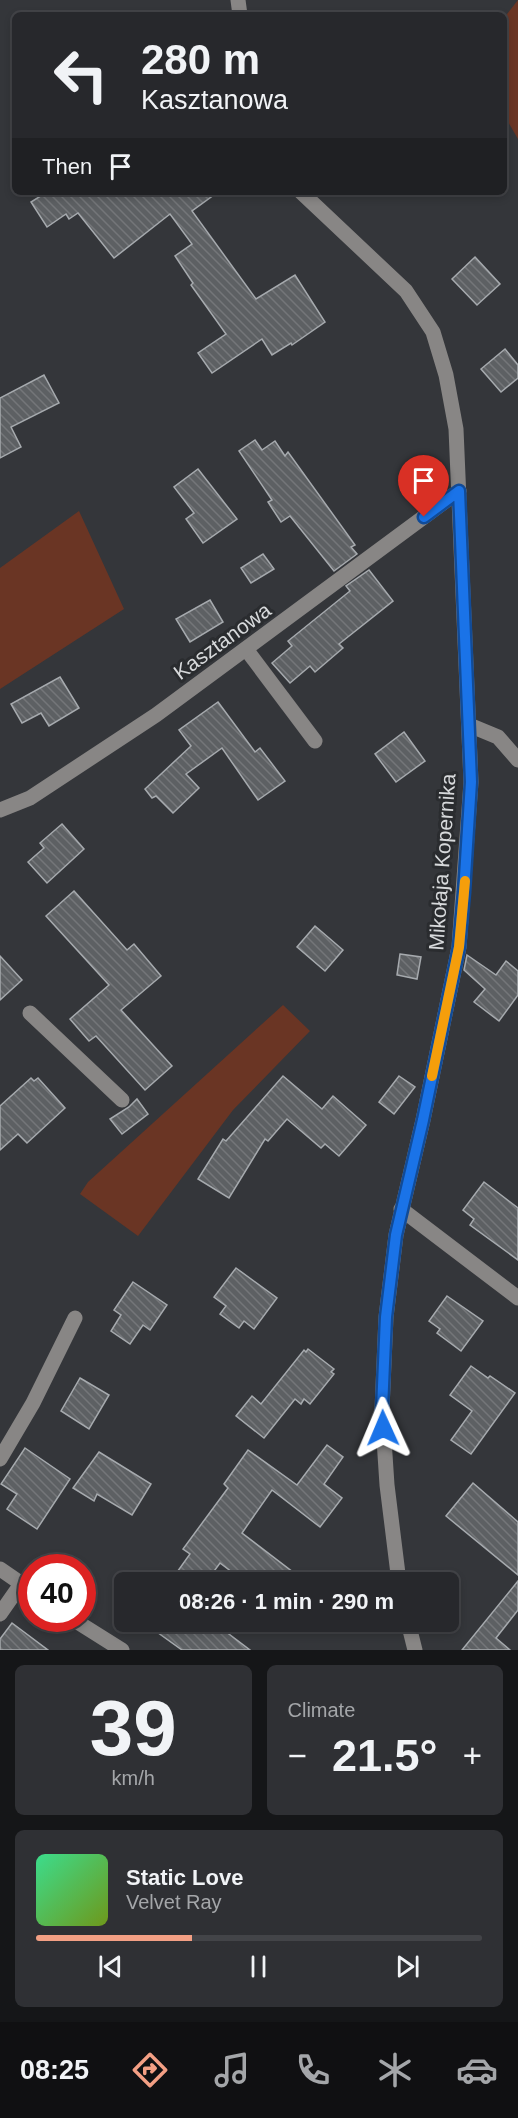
<!DOCTYPE html>
<html lang="en">
<head>
<meta charset="utf-8">
<style>
  :root { --surface:#27282c; --page:#2f3034; --text:#f1f3f6; --muted:#a4a6a9; --line:#434448; --accent:#f39f84 }
  body { margin:0; font-family:Helvetica,sans-serif; background:var(--page); color:var(--text); height:100vh; display:flex; flex-direction:column; font-size:22px; white-space:nowrap }
  * { box-sizing:border-box; margin:0 }
  p { font-size:20px; color:var(--muted) }
  .icon { flex:none; width:33px; height:33px; fill:none; stroke:currentColor; stroke-width:2; stroke-linecap:round; stroke-linejoin:round }
  .map { position:relative; height:1650px; overflow:hidden }
  .side { display:flex; flex-direction:column; gap:15px; padding:15px; background:#151618; flex:1 }
  .side>* { flex:none }
  .hud { position:absolute; left:12px; top:12px; width:495px; height:183px; border-radius:9px; box-shadow:0 3px 9px #0003,0 0 0 2px var(--line); background:#27282c; color:var(--text); overflow:hidden }
  .speed { position:absolute; left:18px; top:1554px; display:flex; gap:12px; font-size:30px; font-weight:700; text-align:center }
  .speed>* { display:grid; place-content:center; width:78px; height:78px; border-radius:50%; background:var(--surface); box-shadow:0 3px 9px #0003,0 0 0 2px var(--line); line-height:1 }
  .speed .limit { border:9px solid #d22; background:#fff; color:#111 }
  .pin { position:absolute; display:grid; place-items:center; width:51px; height:51px; color:#fff; margin:-62px -26px; border-radius:50% 50% 50% 0; rotate:-45deg; box-shadow:0 0 6px #0007 }
  .pin .icon { rotate:45deg }
  .me { position:absolute; width:66px; margin:-33px; rotate:359deg; stroke-linejoin:round; filter:drop-shadow(0 0 4px #0008) }
  .turn { display:flex; align-items:center; gap:21px; height:126px; padding:0 30px; font-size:27px }
  .turn .icon { width:78px; height:78px; stroke-width:2.5 }
  .turn b { display:block; font-size:42px; line-height:51px }
  .then { display:flex; align-items:center; height:57px; padding:0 30px; background:#0003; gap:12px; font-size:22px }
  .big { font-size:45px; font-weight:800; line-height:1.1 }
  .side .card { flex:1; display:flex; flex-direction:column; justify-content:center; gap:9px; min-width:0; padding:0 21px; border-radius:9px; background:var(--page) }
  .side .dial { align-items:center; gap:0 }
  .dial b { font-size:78px; line-height:1 }
  .song { display:flex; align-items:center; gap:18px }
  .cover { width:72px; height:72px; border-radius:9px; background:linear-gradient(135deg,hsl(150 70% 55%),hsl(80 70% 35%)) }
  .played { height:6px; border-radius:3px; background:linear-gradient(90deg,var(--accent) 35%,var(--line) 35%) }
  .keys { display:flex; justify-content:space-around; direction:ltr }
  .heat { display:flex; justify-content:space-between; align-items:center; font-size:33px; direction:ltr }
  .side .tiles { flex:1; display:grid; gap:15px; grid-template-columns:1fr 1fr }
  .card:last-child { grid-column:span 2 }
  .trip { position:absolute; left:114px; top:1572px; width:345px; height:60px; border-radius:9px; background:var(--surface); box-shadow:0 3px 9px #0003,0 0 0 2px var(--line); font-weight:800; line-height:60px; text-align:center }
  .dock { display:flex; height:96px; justify-content:space-around; align-items:center; background:#101012; color:var(--muted) }
  .dock .icon { width:42px; height:42px }
  .dock .on { color:var(--accent) }
  .dock b { font-size:27px; color:var(--text) }
  .map>svg:first-child { display:block }
</style>
</head>
<body>
<div class="map">
<svg width="518" height="1650" viewBox="0 0 518 1650">
  <defs>
    <pattern id="building-back-hatch" width="6" height="6" patternUnits="userSpaceOnUse" patternTransform="scale(1.5)"><rect width="6" height="6" fill="#5d6063"/><path d="M-1 5l2 2M0 0l6 6M5-1l2 2" fill="none" stroke="#747679"/></pattern>
  </defs>
  <rect width="100%" height="100%" fill="#34363a"/>
  <!-- green -->
  <g fill="#6a3524">
    <path d="M 518,0 L 518,139 L 504,115 L 504,18 Z"/>
    <path d="M 79,511 L 124,609 L 0,689 L 0,568 Z"/>
    <path d="M 283,1005 L 310,1031 L 233,1110 L 138,1236 L 80,1194 L 88,1182 Z"/>
  </g>
  <!-- building -->
  <g fill="url(#building-back-hatch)" stroke="#a6aaae" stroke-width="1.5">
    <path d="M 47,192 L 218,192 L 192,211 L 256,299 L 295,275 L 325,322 L 292,345 L 291,343 L 272,355 L 262,339 L 212,373 L 198,353 L 226,334 L 191,285 L 193,283 L 175,256 L 192,244 L 170,214 L 114,258 L 78,213 L 69,219 L 66,214 L 47,227 L 31,202 Z"/>
    <path d="M 475,257 L 500,284 L 477,305 L 452,279 Z"/>
    <path d="M 505,349 L 518,365 L 518,378 L 501,392 L 481,369 Z"/>
    <path d="M 44,375 L 59,403 L 11,427 L 21,447 L 0,458 L 0,398 Z"/>
    <path d="M 255,440 L 262,450 L 275,441 L 285,456 L 288,452 L 355,545 L 351,547 L 357,554 L 334,571 L 290,516 L 281,522 L 268,502 L 272,500 L 239,451 Z"/>
    <path d="M 198,469 L 237,519 L 203,543 L 186,519 L 194,513 L 174,487 Z"/>
    <path d="M 263,554 L 274,569 L 251,583 L 241,568 Z"/>
    <path d="M 369,570 L 393,601 L 339,644 L 343,648 L 315,672 L 310,666 L 290,683 L 272,663 L 292,646 L 288,641 L 350,591 L 346,586 Z"/>
    <path d="M 210,600 L 223,622 L 190,642 L 176,619 Z"/>
    <path d="M 60,677 L 79,708 L 49,726 L 41,713 L 22,723 L 11,704 Z"/>
    <path d="M 218,702 L 255,752 L 260,748 L 285,781 L 258,800 L 222,748 L 186,774 L 199,788 L 173,813 L 156,796 L 152,798 L 145,789 L 191,746 L 179,730 Z"/>
    <path d="M 404,732 L 425,761 L 396,782 L 375,754 Z"/>
    <path d="M 62,824 L 84,849 L 47,883 L 28,862 L 44,848 L 40,843 Z"/>
    <path d="M 74,891 L 127,950 L 134,944 L 161,976 L 121,1010 L 172,1066 L 145,1090 L 96,1036 L 89,1041 L 70,1019 L 109,985 L 46,916 Z"/>
    <path d="M 315,926 L 343,950 L 325,971 L 297,947 Z"/>
    <path d="M 400,954 L 421,957 L 417,979 L 397,975 Z"/>
    <path d="M 467,955 L 496,975 L 506,961 L 518,971 L 518,995 L 499,1021 L 474,1002 L 485,989 L 464,970 Z"/>
    <path d="M 0,956 L 22,980 L 0,1000 Z"/>
    <path d="M 283,1076 L 322,1109 L 333,1096 L 366,1125 L 339,1156 L 325,1144 L 321,1148 L 287,1119 L 268,1141 L 265,1139 L 229,1198 L 198,1179 L 223,1139 L 226,1141 Z"/>
    <path d="M 399,1076 L 415,1087 L 394,1114 L 379,1102 Z"/>
    <path d="M 31,1078 L 34,1081 L 38,1078 L 65,1108 L 27,1143 L 18,1134 L 0,1150 L 0,1106 Z"/>
    <path d="M 137,1099 L 148,1114 L 122,1134 L 110,1119 L 129,1107 Z"/>
    <path d="M 484,1182 L 518,1208 L 518,1260 L 470,1225 L 474,1219 L 463,1210 Z"/>
    <path d="M 236,1268 L 277,1298 L 254,1329 L 244,1321 L 239,1328 L 220,1314 L 226,1306 L 214,1297 Z"/>
    <path d="M 133,1282 L 167,1305 L 150,1330 L 143,1325 L 130,1344 L 111,1331 L 121,1315 L 114,1310 Z"/>
    <path d="M 447,1296 L 483,1321 L 461,1351 L 437,1333 L 440,1329 L 429,1321 Z"/>
    <path d="M 308,1349 L 334,1369 L 331,1372 L 334,1374 L 310,1404 L 304,1399 L 301,1404 L 295,1399 L 264,1438 L 236,1416 L 252,1396 L 261,1404 L 304,1350 L 306,1352 Z"/>
    <path d="M 471,1366 L 488,1378 L 490,1376 L 515,1393 L 471,1454 L 451,1440 L 472,1411 L 450,1395 Z"/>
    <path d="M 80,1378 L 109,1395 L 89,1429 L 61,1411 Z"/>
    <path d="M 327,1445 L 343,1457 L 324,1484 L 342,1498 L 320,1527 L 272,1490 L 242,1533 L 306,1582 L 245,1582 L 220,1563 L 206,1582 L 170,1582 L 190,1554 L 183,1549 L 228,1488 L 224,1484 L 248,1450 L 297,1485 Z"/>
    <path d="M 25,1448 L 70,1479 L 37,1529 L 7,1509 L 17,1494 L 1,1484 Z"/>
    <path d="M 99,1452 L 151,1484 L 132,1515 L 97,1494 L 94,1501 L 73,1488 Z"/>
    <path d="M 473,1483 L 518,1522 L 518,1575 L 446,1516 Z"/>
    <path d="M 518,1581 L 518,1610 L 496,1638 L 510,1650 L 462,1650 Z"/>
    <path d="M 143,1622 L 213,1622 L 250,1650 L 182,1650 Z"/>
    <path d="M 12,1623 L 48,1650 L 0,1650 L 0,1639 Z"/>
  </g>
  <g fill="none" stroke-linecap="round" stroke-linejoin="round">
    <!-- minor -->
    <g stroke="#888685" stroke-width="15">
      <path d="M 238,0 L 240,15"/>
      <path d="M 301,192 L 406,291 L 433,332 L 446,375 L 456,429 L 471,782 L 459,947 L 423,1120 L 396,1235 L 386,1317 L 382,1409 L 387,1485 L 399,1582"/>
      <path d="M 246,649 L 315,741"/>
      <path d="M 469,725 L 498,737 L 518,760"/>
      <path d="M 0,810 L 30,798 L 156,715 L 459,491"/>
      <path d="M 30,1013 L 122,1100"/>
      <path d="M 401,1209 L 518,1298"/>
      <path d="M 0,1459 L 33,1403 L 75,1318"/>
      <path d="M 0,1569 L 32,1591"/>
      <path d="M 0,1614 L 21,1584"/>
      <path d="M 71,1618 L 122,1650"/>
      <path d="M 408,1622 L 415,1650"/>
    </g>
  </g>
  <g fill="none" stroke-linecap="round" stroke-linejoin="round">
    <defs>
      <path id="route" d="M 383,1428 L 382,1409 L 386,1317 L 396,1235 L 423,1120 L 459,947 L 464,892 L 471,782 L 459,491 L 424,517"/>
    </defs>
    <!-- route casing -->
    <use href="#route" stroke="#114b97" stroke-width="15"/>
    <!-- route -->
    <use href="#route" stroke="#1a73e8" stroke-width="10"/>
    <!-- slow -->
    <path stroke="#f59e0b" stroke-width="10" d="M 432,1076 L 459,947 L 465,881"/>
  </g>
  <g text-anchor="middle" dominant-baseline="central" stroke-width="6" stroke-linejoin="round" paint-order="stroke">
    <!-- street labels -->
    <g font-size="21" fill="#d7d9db" stroke="#2a2c2f">
      <text transform="translate(222 641) rotate(-36)">Kasztanowa</text>
      <text transform="translate(442 862) rotate(-86)">Mikołaja Kopernika</text>
    </g>
  </g>
</svg>
<div class="speed"><div class="limit">40</div></div>
<div class="pin" style="left:424px;top:517px;background:#d93025"><svg class="icon" aria-label="arrive" viewBox="0 0 24 24"><path d="M6 21V4h12l-3 4 3 4H6"/></svg></div>
<svg class="me" style="left:383px;top:1428px" viewBox="-20 -20 40 40"><path d="M0-17L14 15 0 8-14 15z" fill="#1a73e8" stroke="#fff" stroke-width="4"/></svg>
<div class="trip">08:26 · 1 min · 290 m</div>
<div class="hud">
<div class="turn"><svg class="icon" aria-label="left" viewBox="0 0 24 24"><path d="M17 20v-9H6M10 6l-5 5 5 5"/></svg><div><b>280 m</b>Kasztanowa</div></div>
<div class="then">Then<svg class="icon" aria-label="arrive" viewBox="0 0 24 24"><path d="M6 21V4h12l-3 4 3 4H6"/></svg></div>
</div>
</div>
<section class="side">
<div class="tiles">
<div class="card dial"><b>39</b><p>km/h</p></div>
<div class="card"><p>Climate</p>
<div class="heat"><a>−</a><b class="big">21.5°</b><a>+</a></div>
</div>
<div class="card">
<div class="song"><i class="cover"></i><div><b>Static Love</b><p>Velvet Ray</p></div></div>
<div class="played"></div>
<div class="keys"><svg class="icon" aria-label="previous" viewBox="0 0 24 24"><path d="M18 5L8 12l10 7zM5 5v14"/></svg><svg class="icon" aria-label="pause" viewBox="0 0 24 24"><path d="M8 5v14M16 5v14"/></svg><svg class="icon" aria-label="next" viewBox="0 0 24 24"><path d="M6 5l10 7-10 7zM19 5v14"/></svg></div>
</div>
</div>
</section>
<nav class="dock">
<b>08:25</b>
<svg class="icon on" aria-label="directions" viewBox="0 0 24 24"><path d="M12 3l9 9-9 9-9-9zM9 14v-3h6M13 9l2 2-2 2"/></svg>
<svg class="icon" aria-label="music" viewBox="0 0 24 24"><path d="M9 18V5l10-2v13"/><circle cx="6" cy="18" r="3"/><circle cx="16" cy="16" r="3"/></svg>
<svg class="icon" aria-label="phone" viewBox="0 0 24 24"><path d="M5 4h4l2 5-3 2q2 4 5 5l2-3 5 2v4C11 20 4 13 5 4z"/></svg>
<svg class="icon" aria-label="climate" viewBox="0 0 24 24"><path d="M12 3v18M4 7l16 10M4 17L20 7"/></svg>
<svg class="icon" aria-label="car" viewBox="0 0 24 24"><path d="M5 17H2v-5l4-1 3-4h7l3 4 3 1v5h-3M9 17h6M6 11h13"/><circle cx="7" cy="17" r="2"/><circle cx="17" cy="17" r="2"/></svg>
</nav>
</body>
</html>
